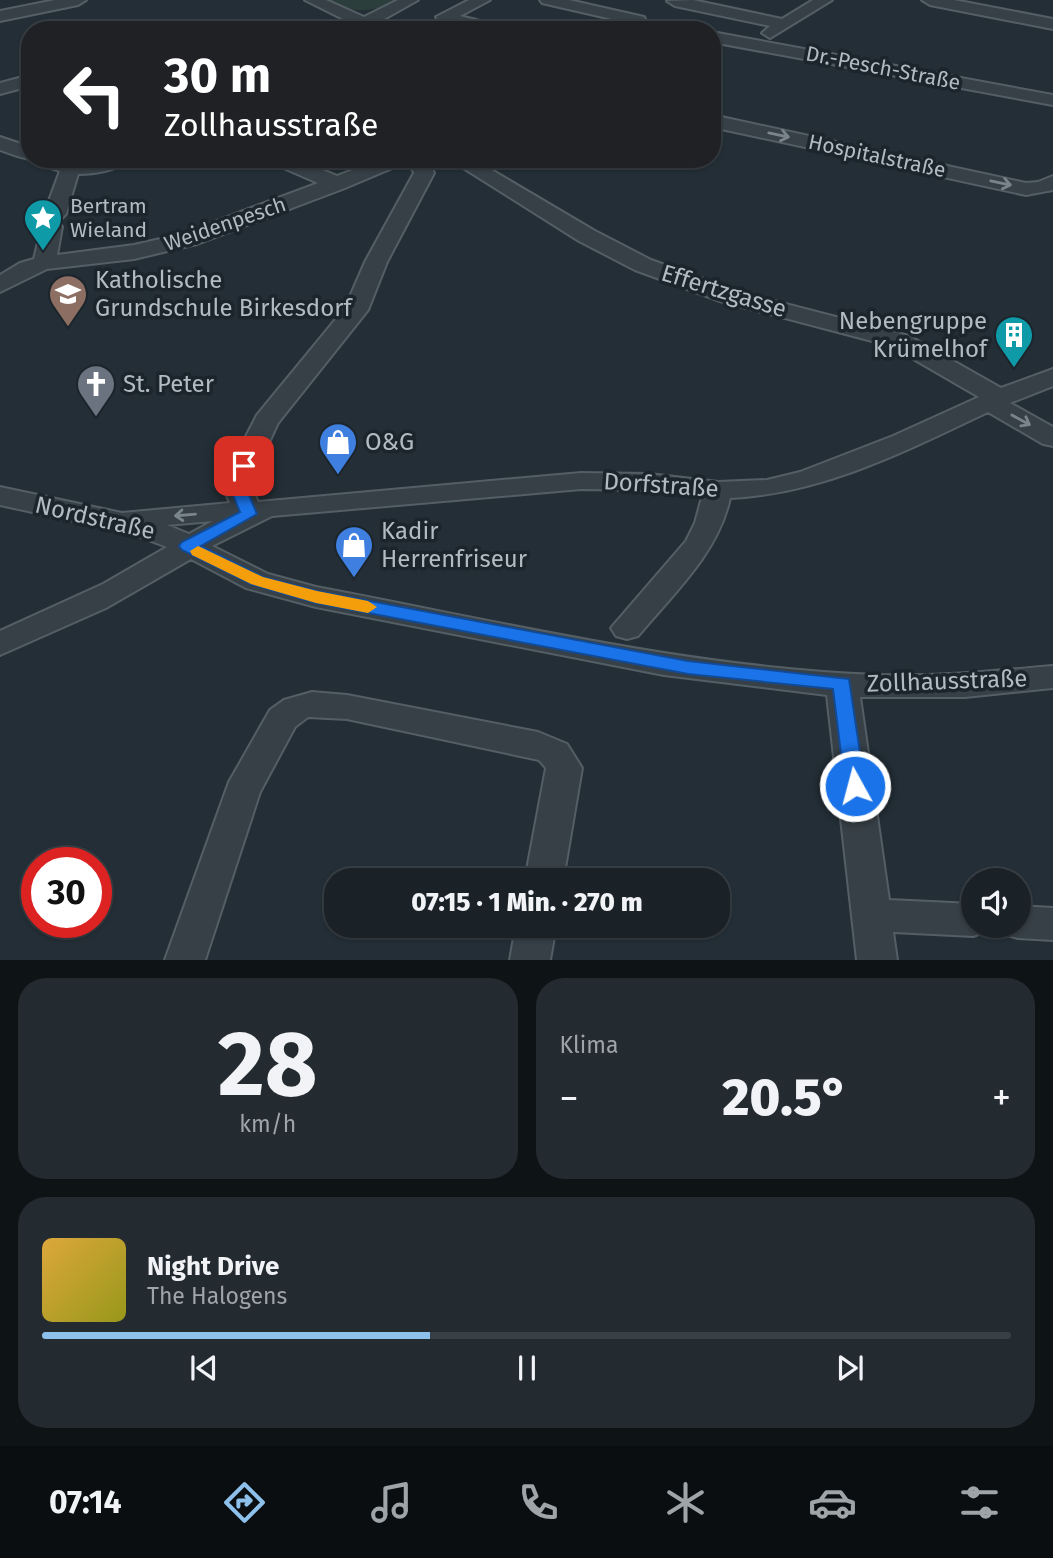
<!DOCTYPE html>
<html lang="de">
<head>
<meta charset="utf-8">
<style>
  :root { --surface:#1a2228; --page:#232a30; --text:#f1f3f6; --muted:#9fa4a8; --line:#383f45; --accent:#8ec0ec }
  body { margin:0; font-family:"Fira Sans",sans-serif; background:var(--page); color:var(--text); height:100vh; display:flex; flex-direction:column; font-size:26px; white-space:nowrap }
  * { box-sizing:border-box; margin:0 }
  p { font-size:23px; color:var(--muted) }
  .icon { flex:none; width:38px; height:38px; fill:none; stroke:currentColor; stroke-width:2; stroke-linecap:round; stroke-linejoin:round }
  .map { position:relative; height:960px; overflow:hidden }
  .details { display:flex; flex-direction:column; gap:18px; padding:18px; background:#0e1316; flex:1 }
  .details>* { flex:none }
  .guide { position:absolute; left:21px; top:21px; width:700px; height:147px; border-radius:28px; box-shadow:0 2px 5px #0004,0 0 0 2px var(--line); background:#202124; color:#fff; overflow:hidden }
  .tools { position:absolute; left:961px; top:868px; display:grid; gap:14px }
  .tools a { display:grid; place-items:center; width:70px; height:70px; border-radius:50%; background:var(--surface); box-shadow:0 2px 5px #0004,0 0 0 2px var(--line); font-size:35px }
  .speed { position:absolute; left:21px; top:847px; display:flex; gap:14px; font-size:35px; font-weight:700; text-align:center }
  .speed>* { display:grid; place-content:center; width:91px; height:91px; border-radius:50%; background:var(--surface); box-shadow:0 2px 5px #0004,0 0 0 2px var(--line); line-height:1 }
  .speed .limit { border:10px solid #d22; background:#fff; color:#111 }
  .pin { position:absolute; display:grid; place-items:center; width:60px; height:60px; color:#fff; margin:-30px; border-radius:14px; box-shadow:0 4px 10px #0006 }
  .me { position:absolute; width:77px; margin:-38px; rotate:353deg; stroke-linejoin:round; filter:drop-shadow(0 0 5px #0008) }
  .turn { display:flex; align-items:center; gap:24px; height:147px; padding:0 28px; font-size:32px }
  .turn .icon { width:91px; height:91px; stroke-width:2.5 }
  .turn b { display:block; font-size:49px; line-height:60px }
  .big { font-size:52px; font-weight:800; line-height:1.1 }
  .details .widget { flex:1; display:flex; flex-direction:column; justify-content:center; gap:10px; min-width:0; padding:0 24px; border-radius:28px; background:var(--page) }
  .details .dial { align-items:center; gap:0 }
  .dial b { font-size:91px; line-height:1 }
  .song { display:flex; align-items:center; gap:21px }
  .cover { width:84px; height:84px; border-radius:10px; background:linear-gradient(135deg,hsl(40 70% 55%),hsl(60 70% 35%)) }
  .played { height:7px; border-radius:4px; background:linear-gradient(90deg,var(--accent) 40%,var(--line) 40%) }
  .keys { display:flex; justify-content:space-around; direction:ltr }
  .heat { display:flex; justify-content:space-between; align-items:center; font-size:38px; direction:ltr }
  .details .tiles { flex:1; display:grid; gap:18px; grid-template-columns:1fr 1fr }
  .widget:last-child { grid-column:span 2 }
  .trip { position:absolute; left:324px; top:868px; width:406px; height:70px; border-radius:28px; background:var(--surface); box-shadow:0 2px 5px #0004,0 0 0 2px var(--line); font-weight:800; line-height:70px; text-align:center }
  .menu { display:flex; height:112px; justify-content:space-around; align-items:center; background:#0a0e10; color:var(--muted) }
  .menu .icon { width:49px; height:49px }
  .menu .active { color:var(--accent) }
  .menu b { font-size:32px; color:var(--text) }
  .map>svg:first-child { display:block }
</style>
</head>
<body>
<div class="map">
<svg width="1053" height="960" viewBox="0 0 1053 960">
  <rect width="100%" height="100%" fill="#232e36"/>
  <!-- green -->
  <path fill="#2b3e3b" d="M 324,0 L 397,0 C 367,15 355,12 324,0 Z"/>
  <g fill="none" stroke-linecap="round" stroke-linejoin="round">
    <defs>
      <g id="minor">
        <path d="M 55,0 L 86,0 L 78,5 L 0,21 L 0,11 Z"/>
        <path d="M 305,0 L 326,0 L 364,17 L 398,0 L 418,0 L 377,23 L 374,30 L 358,30 L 359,27 Z"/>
        <path d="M 469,0 L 490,0 L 460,16 L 496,25 L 497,30 L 477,30 L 438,20 L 436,17 Z"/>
        <path d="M 540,0 L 569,0 L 644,17 L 646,21 L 676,27 L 678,30 L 632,28 L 626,26 L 625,22 L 542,3 Z"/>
        <path d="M 693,0 L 782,19 L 813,0 L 832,0 L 770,38 L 762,33 L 770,26 L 675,6 L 667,1 Z"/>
        <path d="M 922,0 L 954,0 L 1053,19 L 1053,29 L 930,5 Z"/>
        <path d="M 712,32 L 1053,95 L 1053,105 L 712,42 Z"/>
        <path d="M 30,75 L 30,86 L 0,94 L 0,83 Z"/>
        <path d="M 712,115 L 1026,183 L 1038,182 L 1053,176 L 1053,190 L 1026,195 L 712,127 Z"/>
        <path d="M 0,137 L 30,147 L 30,159 L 33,159 C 22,159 10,153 0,150 Z"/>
        <path d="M 33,159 L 80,162 L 128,159 C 118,171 93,174 78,174 L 66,214 L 62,218 L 48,218 L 44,214 L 60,171 L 36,163 Z"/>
        <path d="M 269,159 L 297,159 L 337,176 L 381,159 L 428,159 L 434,173 L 387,262 L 368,310 L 278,423 L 250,483 L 258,502 L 581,473 L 649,474 L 718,482 L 767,480 L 800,472 L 893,436 L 979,397 L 891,346 L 720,301 L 635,270 L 579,241 L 449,159 L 473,159 L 595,231 L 651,260 L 736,291 L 909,336 L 1001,388 L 1053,369 L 1053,386 L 1010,403 L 1053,427 L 1053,446 L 1043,444 L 988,412 C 906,451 822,494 730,498 C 718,553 674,593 638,636 L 627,639 L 616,636 L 611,628 L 686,541 L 695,523 L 702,497 L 649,490 L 581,489 L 272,516 L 212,546 L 268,574 L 316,587 C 502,622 689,668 878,675 C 937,677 994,671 1053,666 L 1053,688 L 965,697 L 860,697 L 889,900 L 973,904 L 973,926 L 990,926 L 987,931 L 973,936 L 893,932 L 897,960 L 857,960 L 827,695 L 664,675 L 316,607 L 246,588 L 191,559 L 106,608 L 0,655 L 0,631 L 103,584 L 167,547 L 130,533 L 0,505 L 0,487 L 122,513 L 230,503 L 222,483 L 257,415 L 345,308 L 365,262 L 414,173 L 409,161 L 345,188 L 197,244 L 134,259 L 47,269 L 0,292 L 0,275 L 20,263 L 34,259 L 43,222 L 59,222 L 62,227 L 57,255 L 134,245 L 182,234 L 318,183 L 272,163 ZM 213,521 L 189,534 L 167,525 Z"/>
        <path d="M 312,692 L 347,695 L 538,732 L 567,744 L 582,768 L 563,880 L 525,880 L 546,768 L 539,760 L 347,719 L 308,717 L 295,727 L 260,792 L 205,960 L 165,960 L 229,782 L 270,710 L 284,700 Z"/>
        <path d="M 1018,906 L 1053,908 L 1053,940 L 1018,938 L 1004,934 L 1000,926 L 1018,926 Z"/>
        <path d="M 516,926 L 556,926 L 550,960 L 510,960 Z"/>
      </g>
    </defs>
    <!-- minor casing -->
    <use href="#minor" stroke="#545e65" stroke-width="4"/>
    <!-- minor -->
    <use href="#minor" fill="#374047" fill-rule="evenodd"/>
  </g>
  <!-- one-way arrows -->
  <defs><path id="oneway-shaft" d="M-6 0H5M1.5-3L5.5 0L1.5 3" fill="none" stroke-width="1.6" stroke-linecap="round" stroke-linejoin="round" transform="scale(1.75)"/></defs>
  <g stroke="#7a848b">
    <use href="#oneway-shaft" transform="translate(779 135) rotate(12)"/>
    <use href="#oneway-shaft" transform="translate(1001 183) rotate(12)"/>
    <use href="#oneway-shaft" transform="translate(1021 420) rotate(29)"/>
    <use href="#oneway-shaft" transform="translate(185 515) rotate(175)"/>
  </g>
  <!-- route -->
  <path fill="#1a73e8" stroke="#114b97" stroke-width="2" d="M 244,461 L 252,466 L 244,483 L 257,514 L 201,546 L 263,577 L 317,591 L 688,661 L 849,679 L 865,786 L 862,792 L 855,794 L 848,792 L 845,786 L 833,689 L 688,674 L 316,603 L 251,584 L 182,550 L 179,546 L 182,542 L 240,512 L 228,483 L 238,462 Z"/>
  <!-- slow -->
  <path fill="#f59e0b" d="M 198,546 L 263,577 L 317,591 L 368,601 L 377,607 L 368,613 L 316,603 L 251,584 L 192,555 L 190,551 Z"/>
  <!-- icons -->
  <defs>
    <symbol id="sight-pin" viewBox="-11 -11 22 30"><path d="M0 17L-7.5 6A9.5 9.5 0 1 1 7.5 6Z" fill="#0f9aa8" stroke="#1c252c"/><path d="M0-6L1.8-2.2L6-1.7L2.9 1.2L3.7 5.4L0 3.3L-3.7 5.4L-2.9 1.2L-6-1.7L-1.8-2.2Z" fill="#fff"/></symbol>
    <symbol id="school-pin" viewBox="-11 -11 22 30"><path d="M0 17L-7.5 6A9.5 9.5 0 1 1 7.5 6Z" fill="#8d6e63" stroke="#1c252c"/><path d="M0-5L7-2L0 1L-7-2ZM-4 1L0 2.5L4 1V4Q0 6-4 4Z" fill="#fff"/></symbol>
    <symbol id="building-pin" viewBox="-11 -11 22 30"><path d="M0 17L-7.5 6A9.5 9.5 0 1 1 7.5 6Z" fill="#0f9aa8" stroke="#1c252c"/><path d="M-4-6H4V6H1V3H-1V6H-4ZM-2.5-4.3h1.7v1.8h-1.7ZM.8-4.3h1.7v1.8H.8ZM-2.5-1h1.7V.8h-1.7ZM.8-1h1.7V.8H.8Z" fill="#fff"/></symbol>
    <symbol id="church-pin" viewBox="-11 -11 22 30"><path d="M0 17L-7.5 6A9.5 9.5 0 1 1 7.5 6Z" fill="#6b7280" stroke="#1c252c"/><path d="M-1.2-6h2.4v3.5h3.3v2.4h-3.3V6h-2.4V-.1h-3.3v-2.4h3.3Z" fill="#fff"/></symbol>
    <symbol id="shop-pin" viewBox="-11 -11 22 30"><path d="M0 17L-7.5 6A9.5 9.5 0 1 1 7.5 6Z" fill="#3f7fe0" stroke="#1c252c"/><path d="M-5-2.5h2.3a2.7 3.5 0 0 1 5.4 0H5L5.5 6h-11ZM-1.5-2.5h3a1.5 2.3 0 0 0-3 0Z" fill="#fff"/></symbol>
  </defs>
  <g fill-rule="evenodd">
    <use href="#sight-pin" x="21" y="196" width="44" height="60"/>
    <use href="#school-pin" x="46" y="272" width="44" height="60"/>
    <use href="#building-pin" x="992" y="313" width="44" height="60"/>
    <use href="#church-pin" x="74" y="362" width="44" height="60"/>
    <use href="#shop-pin" x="316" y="420" width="44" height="60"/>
    <use href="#shop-pin" x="332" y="523" width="44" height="60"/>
  </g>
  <g text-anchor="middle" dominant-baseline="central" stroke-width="7" stroke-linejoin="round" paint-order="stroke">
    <!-- far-street labels -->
    <g font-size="21" fill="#b1bbc3" stroke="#1c252c">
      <text transform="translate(883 68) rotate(11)">Dr.-Pesch-Straße</text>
      <text transform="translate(877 156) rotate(12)">Hospitalstraße</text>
      <text transform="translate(225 224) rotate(-19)">Weidenpesch</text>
    </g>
    <!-- far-poi labels -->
    <g font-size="21" fill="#b1bbc3" stroke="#1c252c" text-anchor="start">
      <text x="70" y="206">Bertram<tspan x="70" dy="24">Wieland</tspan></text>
    </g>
    <!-- poi labels -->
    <g font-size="24" fill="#b1bbc3" stroke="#1c252c" text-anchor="start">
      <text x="95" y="280">Katholische<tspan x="95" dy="28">Grundschule Birkesdorf</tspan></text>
      <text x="987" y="321" text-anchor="end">Nebengruppe<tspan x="987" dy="28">Krümelhof</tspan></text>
      <text x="123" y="384">St. Peter</text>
      <text x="365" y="442">O&amp;G</text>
      <text x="381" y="531">Kadir<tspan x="381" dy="28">Herrenfriseur</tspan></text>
    </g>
    <!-- street labels -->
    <g font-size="24" fill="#b1bbc3" stroke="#1c252c">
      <text transform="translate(724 291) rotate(17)">Effertzgasse</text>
      <text transform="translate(661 485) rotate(4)">Dorfstraße</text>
      <text transform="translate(95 518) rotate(13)">Nordstraße</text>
      <text transform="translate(947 681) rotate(-2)">Zollhausstraße</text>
    </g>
  </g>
</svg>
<div class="tools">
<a><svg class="icon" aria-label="sound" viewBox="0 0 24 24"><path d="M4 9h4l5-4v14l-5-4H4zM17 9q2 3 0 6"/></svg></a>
</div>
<div class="speed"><div class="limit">30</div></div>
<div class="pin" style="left:244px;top:466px;background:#d93025"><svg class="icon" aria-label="arrive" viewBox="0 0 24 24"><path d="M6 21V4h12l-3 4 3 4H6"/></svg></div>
<svg class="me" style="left:855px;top:786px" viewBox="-20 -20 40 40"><circle r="17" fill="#1a73e8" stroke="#fff" stroke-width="3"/><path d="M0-11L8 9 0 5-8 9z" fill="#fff"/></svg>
<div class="trip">07:15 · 1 Min. · 270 m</div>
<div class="guide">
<div class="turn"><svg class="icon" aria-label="left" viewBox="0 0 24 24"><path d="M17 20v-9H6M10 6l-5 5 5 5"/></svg><div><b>30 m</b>Zollhausstraße</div></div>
</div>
</div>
<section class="details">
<div class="tiles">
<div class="widget dial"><b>28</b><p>km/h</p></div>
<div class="widget"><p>Klima</p>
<div class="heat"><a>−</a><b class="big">20.5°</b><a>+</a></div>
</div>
<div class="widget">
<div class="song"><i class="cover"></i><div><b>Night Drive</b><p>The Halogens</p></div></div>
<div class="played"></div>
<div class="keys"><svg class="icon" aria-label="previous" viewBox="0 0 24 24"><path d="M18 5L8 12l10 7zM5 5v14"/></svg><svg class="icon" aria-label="pause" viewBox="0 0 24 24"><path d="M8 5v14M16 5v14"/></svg><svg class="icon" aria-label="next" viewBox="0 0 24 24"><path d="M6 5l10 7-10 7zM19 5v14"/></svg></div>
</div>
</div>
</section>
<nav class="menu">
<b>07:14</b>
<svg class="icon active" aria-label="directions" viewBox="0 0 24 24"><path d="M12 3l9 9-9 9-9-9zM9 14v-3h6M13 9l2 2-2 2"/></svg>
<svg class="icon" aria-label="music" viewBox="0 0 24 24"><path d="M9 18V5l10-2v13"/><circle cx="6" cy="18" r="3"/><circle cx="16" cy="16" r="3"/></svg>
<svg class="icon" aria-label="phone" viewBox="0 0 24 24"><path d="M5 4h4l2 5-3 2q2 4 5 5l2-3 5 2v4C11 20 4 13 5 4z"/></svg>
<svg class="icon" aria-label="climate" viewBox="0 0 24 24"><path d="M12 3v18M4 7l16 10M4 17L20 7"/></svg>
<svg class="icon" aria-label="car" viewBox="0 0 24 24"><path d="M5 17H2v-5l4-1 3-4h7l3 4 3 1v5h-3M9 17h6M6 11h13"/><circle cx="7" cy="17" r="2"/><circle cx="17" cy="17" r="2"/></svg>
<svg class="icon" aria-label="filters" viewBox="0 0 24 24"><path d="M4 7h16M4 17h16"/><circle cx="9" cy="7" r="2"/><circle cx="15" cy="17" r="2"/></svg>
</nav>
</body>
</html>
